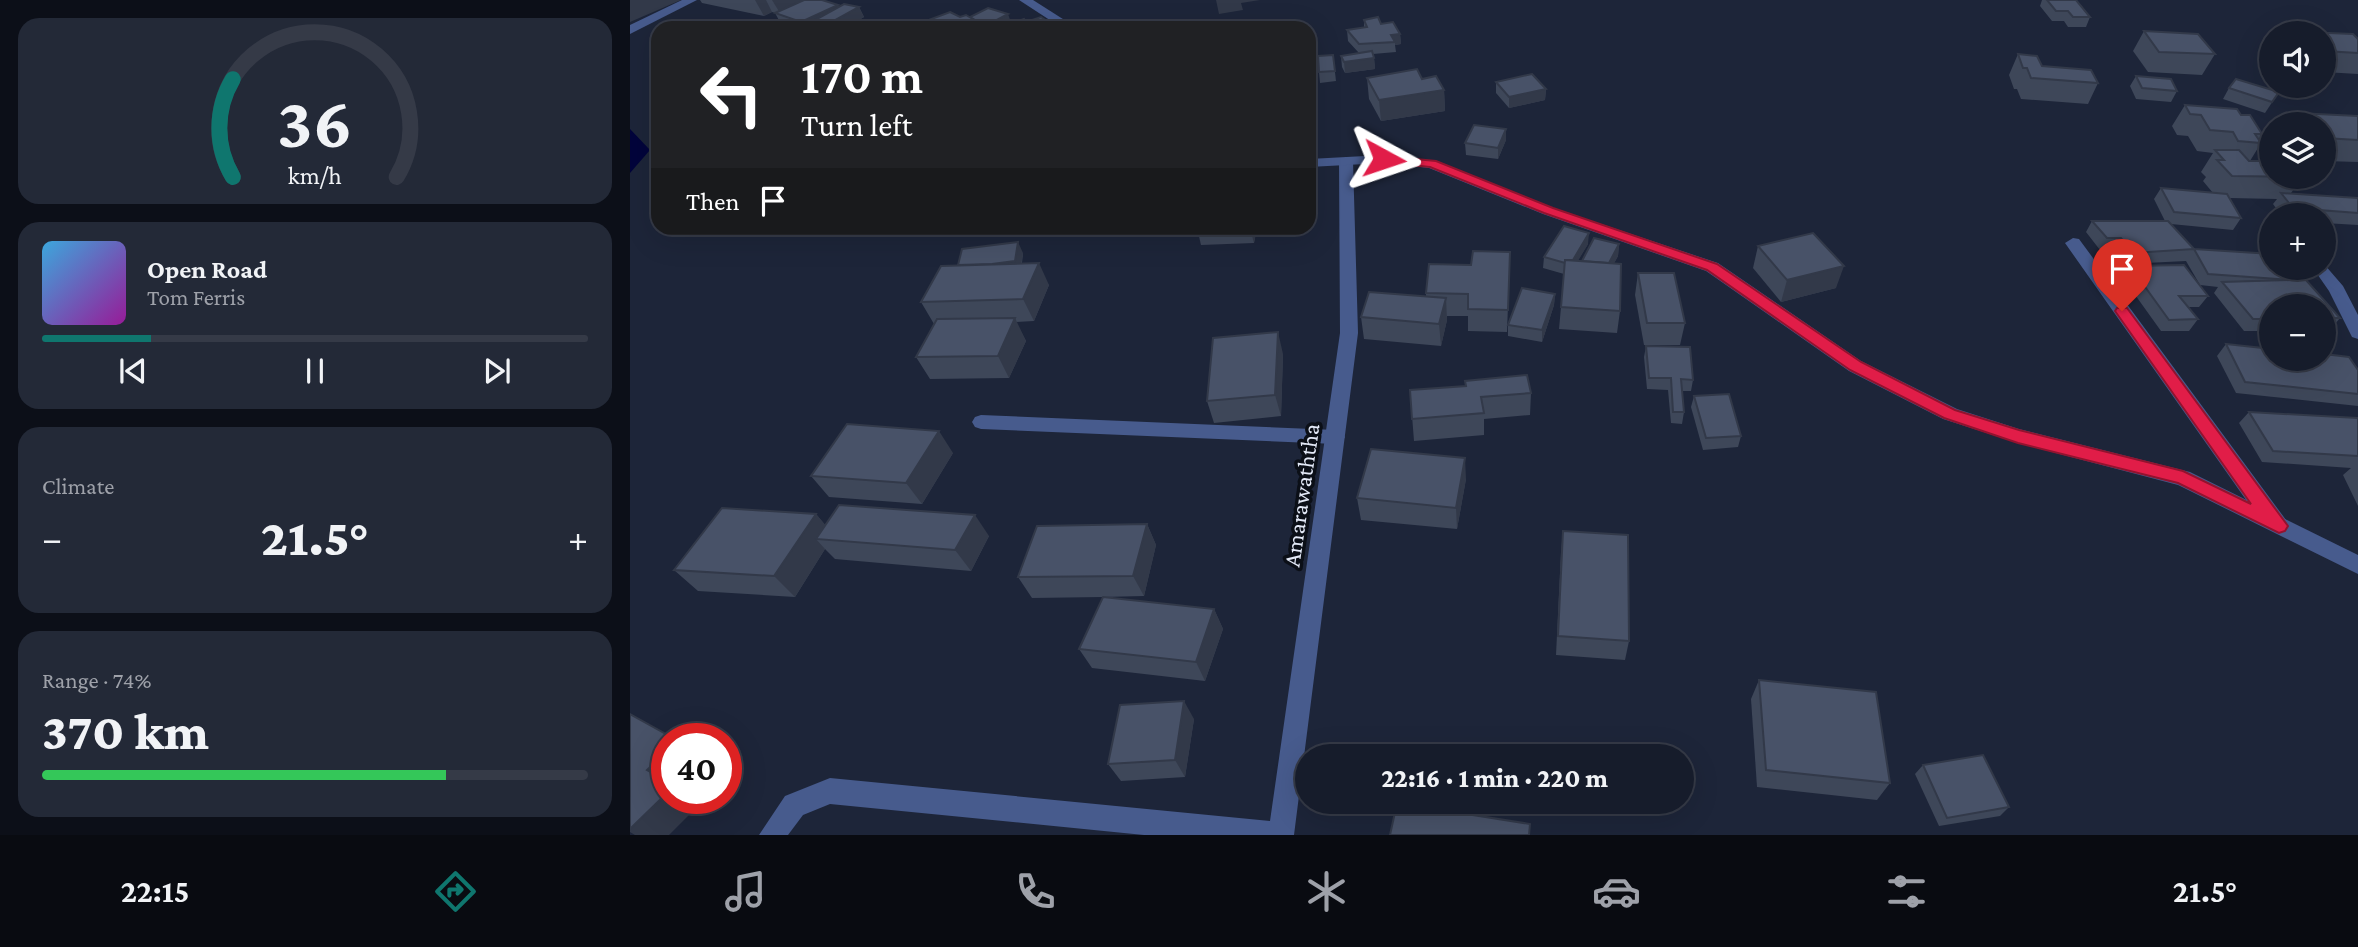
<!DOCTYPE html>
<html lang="en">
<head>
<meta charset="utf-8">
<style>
  :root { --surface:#161c2b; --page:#232937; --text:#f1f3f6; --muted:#9ea1a9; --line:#353a47; --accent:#0f766e }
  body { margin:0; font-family:"Crimson Pro",serif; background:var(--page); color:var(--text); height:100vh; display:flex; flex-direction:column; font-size:26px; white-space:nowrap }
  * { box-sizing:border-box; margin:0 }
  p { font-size:23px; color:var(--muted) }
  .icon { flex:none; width:38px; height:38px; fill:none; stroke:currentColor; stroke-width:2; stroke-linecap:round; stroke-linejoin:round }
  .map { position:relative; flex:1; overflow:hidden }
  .sheet { display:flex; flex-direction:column; gap:18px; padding:18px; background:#0c0f18; width:630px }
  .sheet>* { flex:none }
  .guide { position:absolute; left:21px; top:21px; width:665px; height:214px; border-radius:21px; box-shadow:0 7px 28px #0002,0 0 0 2px var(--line); background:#202124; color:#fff; overflow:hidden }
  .fabs { position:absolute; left:1629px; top:21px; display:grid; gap:14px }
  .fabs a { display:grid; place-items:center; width:77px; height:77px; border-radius:50%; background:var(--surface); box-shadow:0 7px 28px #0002,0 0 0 2px var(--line); font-size:35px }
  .speed { position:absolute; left:21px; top:723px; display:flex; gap:14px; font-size:35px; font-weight:700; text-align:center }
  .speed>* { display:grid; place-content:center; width:91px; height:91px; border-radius:50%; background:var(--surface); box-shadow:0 7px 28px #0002,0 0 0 2px var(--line); line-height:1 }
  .speed .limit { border:10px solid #d22; background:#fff; color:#111 }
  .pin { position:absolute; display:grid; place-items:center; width:60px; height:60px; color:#fff; margin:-72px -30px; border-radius:50% 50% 50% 0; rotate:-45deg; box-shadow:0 0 7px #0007 }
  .pin .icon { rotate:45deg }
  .me { position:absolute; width:77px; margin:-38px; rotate:95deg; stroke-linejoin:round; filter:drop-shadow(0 0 5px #0008) }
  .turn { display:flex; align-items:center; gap:24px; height:147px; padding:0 35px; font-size:32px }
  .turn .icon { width:91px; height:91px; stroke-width:2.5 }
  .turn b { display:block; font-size:49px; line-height:60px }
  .then { display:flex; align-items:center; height:66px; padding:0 35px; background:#0003; gap:14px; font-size:26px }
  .big { font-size:52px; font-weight:800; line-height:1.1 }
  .sheet .tile { flex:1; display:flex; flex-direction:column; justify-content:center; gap:10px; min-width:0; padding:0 24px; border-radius:21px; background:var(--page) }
  .sheet .dial { align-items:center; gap:0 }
  .dial svg { height:182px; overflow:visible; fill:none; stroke:var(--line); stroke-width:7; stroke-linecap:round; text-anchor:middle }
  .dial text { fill:var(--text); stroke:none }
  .song { display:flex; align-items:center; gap:21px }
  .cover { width:84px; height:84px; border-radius:10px; background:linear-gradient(135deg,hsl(200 70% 55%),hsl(300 70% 35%)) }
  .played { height:7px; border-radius:4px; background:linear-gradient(90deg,var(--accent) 20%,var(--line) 20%) }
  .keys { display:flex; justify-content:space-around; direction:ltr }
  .heat { display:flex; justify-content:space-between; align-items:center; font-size:38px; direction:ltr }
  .charge { height:10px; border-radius:5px; background:linear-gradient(90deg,#34c759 74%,var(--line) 0) }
  .trip { position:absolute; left:665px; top:744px; width:399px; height:70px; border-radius:35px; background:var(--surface); box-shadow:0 7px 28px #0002,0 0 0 2px var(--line); font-weight:800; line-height:70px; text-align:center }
  .tab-bar { display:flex; height:112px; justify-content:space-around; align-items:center; background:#090b11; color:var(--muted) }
  .tab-bar .icon { width:49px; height:49px }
  .tab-bar .active { color:var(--accent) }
  .tab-bar b { font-size:32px; color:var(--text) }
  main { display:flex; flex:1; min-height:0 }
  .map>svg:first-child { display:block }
</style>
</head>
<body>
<main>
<section class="sheet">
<div class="tile dial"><svg viewBox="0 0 100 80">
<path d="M14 69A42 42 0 1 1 86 69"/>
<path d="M14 69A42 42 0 0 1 14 26" stroke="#0f766e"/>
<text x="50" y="56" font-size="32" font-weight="700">36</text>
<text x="50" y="72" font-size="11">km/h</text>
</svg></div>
<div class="tile">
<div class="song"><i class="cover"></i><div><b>Open Road</b><p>Tom Ferris</p></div></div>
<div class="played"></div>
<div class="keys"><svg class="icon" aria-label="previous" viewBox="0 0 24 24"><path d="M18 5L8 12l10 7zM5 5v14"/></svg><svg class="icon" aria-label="pause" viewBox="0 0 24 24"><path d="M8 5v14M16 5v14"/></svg><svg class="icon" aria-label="next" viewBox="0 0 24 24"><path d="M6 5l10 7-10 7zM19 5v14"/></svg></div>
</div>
<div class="tile"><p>Climate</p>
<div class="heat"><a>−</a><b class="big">21.5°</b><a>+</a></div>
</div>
<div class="tile"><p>Range · 74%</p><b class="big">370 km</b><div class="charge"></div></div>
</section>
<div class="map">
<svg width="1728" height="835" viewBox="0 0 1728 835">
  <rect width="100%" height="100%" fill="#1d2539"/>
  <!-- water -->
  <path fill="#02043b" d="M 0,129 L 20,150 L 0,173 Z"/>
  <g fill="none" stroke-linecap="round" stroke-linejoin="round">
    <!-- service -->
    <path fill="#475b8d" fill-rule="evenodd" d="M 351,415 L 706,430 L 712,432 L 715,437 L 712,442 L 706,444 L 351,429 L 345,427 L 342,422 L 345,417 Z"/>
    <!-- minor -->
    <g fill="#475b8d" fill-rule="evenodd">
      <path d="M 52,0 L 67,0 L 0,34 L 0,25 Z"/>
      <path d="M 716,157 L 723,161 L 728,333 L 664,835 L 514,835 L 200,804 L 173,815 L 158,835 L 129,835 L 155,796 L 200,778 L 640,821 L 710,333 L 709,161 Z"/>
      <path d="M 1443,238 L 1449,239 L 1656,520 L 1660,526 L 1656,532 C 1638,539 1624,510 1614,497 L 1435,243 Z"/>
      <path d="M 1694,264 L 1713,286 L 1728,315 L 1728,339 L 1722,337 L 1699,291 L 1683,268 L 1694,268 Z"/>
    </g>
    <!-- tertiary -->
    <g fill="#475b8d" fill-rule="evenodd">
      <path d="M 389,0 L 403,0 L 447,28 L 432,28 Z"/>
      <path d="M 754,155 L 807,161 L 923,208 L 1088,263 L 1231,361 L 1327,409 L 1389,429 L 1560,472 L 1728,555 L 1728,574 L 1548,485 L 1388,443 L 1313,419 L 1219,371 L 1076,271 L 913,214 L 799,168 L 754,163 L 679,167 L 679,159 Z"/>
    </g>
  </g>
  <!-- wall -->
  <g fill="#3e4759">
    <path d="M 70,0 L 192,0 L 208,5 L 209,7 L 229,7 L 234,17 L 215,28 L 164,28 L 151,24 L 145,13 L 146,13 L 142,12 L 134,16 L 72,3 Z"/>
    <path d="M 1412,0 L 1446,0 L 1460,17 L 1456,27 L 1438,27 L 1434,21 L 1422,21 L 1410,6 Z"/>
    <path d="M 734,20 L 751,24 L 770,34 L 771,44 L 765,45 L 766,52 L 743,54 L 744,58 L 745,69 L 715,73 L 712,67 L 711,56 L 729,53 L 718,41 L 717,30 L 734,27 Z"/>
    <path d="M 1514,31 L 1585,54 L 1572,75 L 1518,72 L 1503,51 Z"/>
    <path d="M 1651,31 L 1723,34 L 1728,39 L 1728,74 L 1694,72 L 1694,33 L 1649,33 Z"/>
    <path d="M 1642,46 L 1642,55 L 1638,51 Z"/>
    <path d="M 679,47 L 681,47 L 683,66 L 679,66 Z"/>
    <path d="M 1388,54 L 1412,66 L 1468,83 L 1458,104 L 1391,99 L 1387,89 L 1384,89 L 1379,75 Z"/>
    <path d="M 703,55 L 706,81 L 690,83 L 689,72 Z"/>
    <path d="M 1506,76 L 1547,91 L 1541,102 L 1506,99 L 1500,86 Z"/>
    <path d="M 737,78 L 792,79 L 814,90 L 815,111 L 751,121 L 739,99 Z"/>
    <path d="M 866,82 L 916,89 L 915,100 L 879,108 L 866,93 Z"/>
    <path d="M 1599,88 L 1649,92 L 1635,113 L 1593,99 Z"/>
    <path d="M 1555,105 L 1611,115 L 1632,134 L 1629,139 L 1631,143 L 1620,161 L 1673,177 L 1661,193 L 1728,198 L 1728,225 L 1694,223 L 1694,215 L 1651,215 L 1643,204 L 1647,199 L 1600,198 L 1611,218 L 1603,230 L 1541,224 L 1564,249 L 1655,268 L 1642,306 L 1642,331 L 1614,331 L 1584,293 L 1588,287 L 1570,285 L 1556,261 L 1496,264 L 1484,249 L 1470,250 L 1456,232 L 1462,221 L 1535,221 L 1524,199 L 1531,188 L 1583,193 L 1573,181 L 1576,177 L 1571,172 L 1583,153 L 1567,151 L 1558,136 L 1547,135 L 1542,126 Z"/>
    <path d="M 1667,113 L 1728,116 L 1728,162 L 1694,161 L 1694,124 L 1659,124 Z"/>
    <path d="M 876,140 L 868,159 L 836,155 L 835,143 Z"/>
    <path d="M 567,228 L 627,228 L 624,243 L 571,245 Z"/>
    <path d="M 958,244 L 948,260 L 952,261 L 989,244 L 988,256 L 984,263 L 990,311 L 987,333 L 929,329 L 934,274 L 913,268 L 914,257 Z"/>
    <path d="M 1128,246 L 1206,288 L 1151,302 L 1123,268 Z"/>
    <path d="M 880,252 L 877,332 L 838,331 L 838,316 L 817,316 L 817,320 L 811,346 L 734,339 L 731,317 L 796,297 L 796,293 L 841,265 Z"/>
    <path d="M 393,253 L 392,263 L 419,285 L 404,321 L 386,322 L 396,341 L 379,378 L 300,379 L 286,357 L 304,324 L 291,302 L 328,265 Z"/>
    <path d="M 1500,266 L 1578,296 L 1569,307 L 1558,307 L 1568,319 L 1559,331 L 1531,331 L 1493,278 Z"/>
    <path d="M 1008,273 L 1055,323 L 1050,345 L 1014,345 L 1005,295 Z"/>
    <path d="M 925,294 L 924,305 L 912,342 L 878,336 L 878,325 Z"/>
    <path d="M 1694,318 L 1710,318 L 1700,330 L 1694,330 Z"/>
    <path d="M 1596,344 L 1728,370 L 1728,406 L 1606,393 L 1587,356 Z"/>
    <path d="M 1016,346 L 1063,380 L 1061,391 L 1052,391 L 1054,412 L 1052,424 L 1041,423 L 1038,390 L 1017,389 L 1014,357 Z"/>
    <path d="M 653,354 L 651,416 L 584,423 L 577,401 Z"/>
    <path d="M 780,390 L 901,393 L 900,415 L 854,419 L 854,435 L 784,441 Z"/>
    <path d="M 1064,396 L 1111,436 L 1108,447 L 1073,450 L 1061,407 Z"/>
    <path d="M 1619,412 L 1728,418 L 1728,506 L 1713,475 L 1721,468 L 1632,462 L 1609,423 Z"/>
    <path d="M 323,453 L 292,504 L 199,497 L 181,476 Z"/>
    <path d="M 836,479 L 827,529 L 731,520 L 727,498 Z"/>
    <path d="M 186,514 L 195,525 L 359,536 L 341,571 L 205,559 L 195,549 L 165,597 L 68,591 L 44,570 Z"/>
    <path d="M 517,524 L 526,545 L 514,596 L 473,597 L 584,609 L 593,629 L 575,681 L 462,668 L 449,649 L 473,597 L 402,598 L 388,577 Z"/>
    <path d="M 933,531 L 999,641 L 995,660 L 926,655 L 931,552 Z"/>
    <path d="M 1129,680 L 1260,783 L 1247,800 L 1127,787 L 1121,699 Z"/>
    <path d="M 564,719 L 555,777 L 491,781 L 478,764 Z"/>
    <path d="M 1293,765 L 1379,807 L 1370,816 L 1309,826 L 1285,774 Z"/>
  </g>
  <!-- shaded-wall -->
  <g fill="#323949">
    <path d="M 0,0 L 51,0 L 0,22 Z"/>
    <path d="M 125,0 L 136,0 L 142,12 L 134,16 Z"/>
    <path d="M 142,0 L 174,0 L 150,13 Z"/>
    <path d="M 586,0 L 630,0 L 611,3 L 613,10 L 589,14 Z"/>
    <path d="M 208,5 L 213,16 L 174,26 L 174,28 L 171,22 Z"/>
    <path d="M 229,7 L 234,17 L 215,28 L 191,28 Z"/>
    <path d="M 378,14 L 382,25 L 376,28 L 345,28 Z"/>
    <path d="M 770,34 L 771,44 L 765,45 L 765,42 L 761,35 Z"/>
    <path d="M 744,58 L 745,69 L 715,73 L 714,62 Z"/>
    <path d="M 916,89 L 915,100 L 879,108 L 879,97 Z"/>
    <path d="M 814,90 L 815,111 L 751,121 L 749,100 Z"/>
    <path d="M 876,129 L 876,140 L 868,159 L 868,148 Z"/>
    <path d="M 682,173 L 684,185 L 679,186 L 679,174 Z"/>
    <path d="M 620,228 L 627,228 L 624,243 Z"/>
    <path d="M 959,233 L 958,244 L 939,276 L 940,264 Z"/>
    <path d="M 388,242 L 393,253 L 390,272 L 333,281 Z"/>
    <path d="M 989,244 L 988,256 L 975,281 L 976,269 Z"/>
    <path d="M 409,263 L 419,285 L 404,321 L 393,299 Z"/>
    <path d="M 1214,266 L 1206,288 L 1151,302 L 1157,280 Z"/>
    <path d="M 925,294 L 924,305 L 912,342 L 912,330 Z"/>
    <path d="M 816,298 L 817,320 L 811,346 L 809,324 Z"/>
    <path d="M 385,318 L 396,341 L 379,378 L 368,356 Z"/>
    <path d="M 648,332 L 653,354 L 651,416 L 645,395 Z"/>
    <path d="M 309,431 L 323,453 L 292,504 L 276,483 Z"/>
    <path d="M 835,458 L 836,479 L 827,529 L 826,508 Z"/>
    <path d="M 186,514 L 204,535 L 186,539 L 195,549 L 165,597 L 144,576 Z"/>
    <path d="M 345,515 L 359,536 L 341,571 L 325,550 Z"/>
    <path d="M 517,524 L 526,545 L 514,596 L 503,576 Z"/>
    <path d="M 584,609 L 593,629 L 575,681 L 566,662 Z"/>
    <path d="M 554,701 L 564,719 L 555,777 L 545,760 Z"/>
    <path d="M 37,751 L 37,782 L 17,770 Z"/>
    <path d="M 37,793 L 37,798 L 64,798 L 72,802 L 39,835 L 5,835 L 0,832 L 0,829 Z"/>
  </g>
  <!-- building -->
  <g fill="#485268" stroke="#323949" stroke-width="2">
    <path d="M 174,0 L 192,0 L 208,5 L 171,22 L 145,13 Z"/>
    <path d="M 1417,0 L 1446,0 L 1460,17 L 1443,17 L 1438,11 L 1426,11 Z"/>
    <path d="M 214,4 L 229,7 L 191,28 L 181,28 L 174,26 Z"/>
    <path d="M 358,8 L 378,14 L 354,27 L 353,25 L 340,17 Z"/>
    <path d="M 320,12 L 330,17 L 336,15 L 353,25 L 345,28 L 280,27 Z"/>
    <path d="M 411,17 L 422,25 L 413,28 L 369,28 L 394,19 L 396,22 Z"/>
    <path d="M 748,17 L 751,24 L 763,22 L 770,34 L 761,35 L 765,42 L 729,44 L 717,30 L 737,27 L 734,20 Z"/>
    <path d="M 1514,31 L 1568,34 L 1585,54 L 1529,52 Z"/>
    <path d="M 1651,31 L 1723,34 L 1728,39 L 1728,53 L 1694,51 L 1694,33 L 1653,33 Z"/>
    <rect x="679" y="47" width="2" height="8"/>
    <path d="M 742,51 L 744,58 L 714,62 L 711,56 Z"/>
    <path d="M 1388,54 L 1407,56 L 1412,66 L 1461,70 L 1468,83 L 1401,78 L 1397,68 L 1393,68 Z"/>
    <path d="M 703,55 L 705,71 L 689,72 L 688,56 Z"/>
    <path d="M 787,69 L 792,79 L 806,76 L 814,90 L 749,100 L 737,78 Z"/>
    <path d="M 902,74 L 916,89 L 879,97 L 866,82 Z"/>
    <path d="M 1506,76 L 1541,79 L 1547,91 L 1512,88 Z"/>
    <path d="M 1606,79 L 1649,92 L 1642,102 L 1599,88 Z"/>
    <path d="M 1555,105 L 1607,109 L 1611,115 L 1620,115 L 1632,134 L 1625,134 L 1631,143 L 1608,141 L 1603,132 L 1580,130 L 1571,115 L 1560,114 Z"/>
    <path d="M 1667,113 L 1728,116 L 1728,140 L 1694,138 L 1694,124 L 1676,124 Z"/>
    <path d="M 844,125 L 876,129 L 868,148 L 835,143 Z"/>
    <path d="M 1585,150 L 1609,150 L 1619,161 L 1642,161 L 1642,177 L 1673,177 L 1602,176 L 1587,160 L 1594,160 Z"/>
    <path d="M 1531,188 L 1597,194 L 1611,218 L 1544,212 Z"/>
    <path d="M 1651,193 L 1728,198 L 1728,213 L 1663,208 Z"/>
    <path d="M 1462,221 L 1538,221 L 1564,249 L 1642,254 L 1642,268 L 1655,268 L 1664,280 L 1676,280 L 1710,318 L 1694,318 L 1694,306 L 1642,306 L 1642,319 L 1623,319 L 1592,282 L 1661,280 L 1578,274 L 1564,249 L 1503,253 L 1491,238 L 1477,238 Z"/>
    <path d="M 934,226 L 959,233 L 943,260 L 935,260 L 935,263 L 914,257 Z"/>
    <path d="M 1183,233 L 1214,266 L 1157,280 L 1128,246 Z"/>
    <path d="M 964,238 L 989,244 L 979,263 L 952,261 Z"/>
    <path d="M 388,242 L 385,261 L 362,264 L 328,265 L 332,249 Z"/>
    <path d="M 843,251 L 880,252 L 878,310 L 838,309 L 838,294 L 796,293 L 799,264 L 841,265 Z"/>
    <path d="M 935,260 L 991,264 L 990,311 L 931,307 Z"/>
    <path d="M 409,263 L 393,299 L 291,302 L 311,266 Z"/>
    <path d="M 1554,265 L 1578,296 L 1549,296 L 1568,319 L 1539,320 L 1500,266 Z"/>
    <path d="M 1008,273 L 1044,273 L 1055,323 L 1017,323 Z"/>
    <path d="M 892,288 L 925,294 L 912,330 L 878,325 Z"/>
    <path d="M 739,292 L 816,298 L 809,324 L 731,317 Z"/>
    <path d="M 385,318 L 368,356 L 286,357 L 307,319 Z"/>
    <path d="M 648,332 L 645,395 L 577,401 L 583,338 Z"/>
    <path d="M 1596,344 L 1642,349 L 1642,359 L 1694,359 L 1694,354 L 1719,357 L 1728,370 L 1728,394 L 1615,382 Z"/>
    <path d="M 1016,346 L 1060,347 L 1063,380 L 1051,379 L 1054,412 L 1043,412 L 1041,378 L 1019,378 Z"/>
    <path d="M 897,375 L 901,393 L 851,397 L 854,413 L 782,419 L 780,390 L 836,386 L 835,381 Z"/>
    <path d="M 1099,394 L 1111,436 L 1076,438 L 1064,396 Z"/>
    <path d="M 1619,412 L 1728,418 L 1728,456 L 1643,451 Z"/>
    <path d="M 217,424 L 309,431 L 276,483 L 181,476 Z"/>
    <path d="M 741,449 L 835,458 L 826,508 L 727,498 Z"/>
    <path d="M 209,505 L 345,515 L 325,550 L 186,539 Z"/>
    <path d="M 92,508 L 186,514 L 144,576 L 44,570 Z"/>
    <path d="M 517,524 L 503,576 L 388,577 L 407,526 Z"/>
    <path d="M 933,531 L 998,535 L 999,641 L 928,636 Z"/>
    <path d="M 473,597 L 584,609 L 566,662 L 449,649 Z"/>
    <path d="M 1129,680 L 1246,692 L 1260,783 L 1136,770 Z"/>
    <path d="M 554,701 L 545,760 L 478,764 L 490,705 Z"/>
    <path d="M 0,714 L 43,738 L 37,738 L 37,751 L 17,770 L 37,781 L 37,793 L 0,829 Z"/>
    <path d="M 1353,755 L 1379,807 L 1317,818 L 1293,765 Z"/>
    <path d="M 767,803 L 900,824 L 899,835 L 760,835 Z"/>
  </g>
  <!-- route -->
  <path fill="#e11d48" stroke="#92132f" stroke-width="2" d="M 754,156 L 806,161 L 923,208 L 1087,264 L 1231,362 L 1325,410 L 1389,430 L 1553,471 L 1621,504 L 1485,311 L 1487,308 L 1497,308 L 1658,526 L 1655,531 L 1649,533 L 1548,483 L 1388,443 L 1314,418 L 1220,370 L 1077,270 L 914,213 L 800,167 L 750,162 L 748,159 Z"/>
  <g text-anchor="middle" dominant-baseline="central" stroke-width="7" stroke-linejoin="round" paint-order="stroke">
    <!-- street labels -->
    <g font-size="24" fill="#e4eaf8" stroke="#0b0f17">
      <text transform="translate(671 495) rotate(-82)">Amarawaththa</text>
    </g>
  </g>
</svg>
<div class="fabs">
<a><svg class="icon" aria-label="sound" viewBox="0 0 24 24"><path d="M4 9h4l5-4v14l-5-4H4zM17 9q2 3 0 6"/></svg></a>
<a><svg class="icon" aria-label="layers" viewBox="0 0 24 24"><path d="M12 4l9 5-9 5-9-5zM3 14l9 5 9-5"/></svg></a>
<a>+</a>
<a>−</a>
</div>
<div class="speed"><div class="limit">40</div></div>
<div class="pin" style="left:1492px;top:311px;background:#d93025"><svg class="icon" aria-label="arrive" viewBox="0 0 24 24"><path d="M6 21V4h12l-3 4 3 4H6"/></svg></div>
<svg class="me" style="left:754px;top:159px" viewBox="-20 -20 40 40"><path d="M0-17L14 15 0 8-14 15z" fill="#e11d48" stroke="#fff" stroke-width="4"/></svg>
<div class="trip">22:16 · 1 min · 220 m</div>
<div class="guide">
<div class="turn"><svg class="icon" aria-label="left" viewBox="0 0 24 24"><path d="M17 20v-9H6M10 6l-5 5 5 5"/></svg><div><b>170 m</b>Turn left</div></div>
<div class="then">Then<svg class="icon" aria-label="arrive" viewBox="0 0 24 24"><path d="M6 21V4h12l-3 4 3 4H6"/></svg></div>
</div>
</div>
</main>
<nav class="tab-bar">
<b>22:15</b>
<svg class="icon active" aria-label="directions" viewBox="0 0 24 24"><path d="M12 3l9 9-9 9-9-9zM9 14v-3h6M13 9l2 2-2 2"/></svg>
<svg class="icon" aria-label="music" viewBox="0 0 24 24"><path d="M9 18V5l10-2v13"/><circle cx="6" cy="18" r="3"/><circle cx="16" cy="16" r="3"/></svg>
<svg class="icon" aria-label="phone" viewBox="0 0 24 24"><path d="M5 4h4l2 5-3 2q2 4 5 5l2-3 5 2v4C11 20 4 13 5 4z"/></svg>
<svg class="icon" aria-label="climate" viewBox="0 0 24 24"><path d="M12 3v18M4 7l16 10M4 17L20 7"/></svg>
<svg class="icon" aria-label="car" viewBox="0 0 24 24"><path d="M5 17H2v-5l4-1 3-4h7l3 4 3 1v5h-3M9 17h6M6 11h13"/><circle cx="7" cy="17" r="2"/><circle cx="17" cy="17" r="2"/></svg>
<svg class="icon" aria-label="filters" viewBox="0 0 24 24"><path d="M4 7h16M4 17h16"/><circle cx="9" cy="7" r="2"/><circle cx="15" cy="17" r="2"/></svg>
<b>21.5°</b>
</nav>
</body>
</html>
